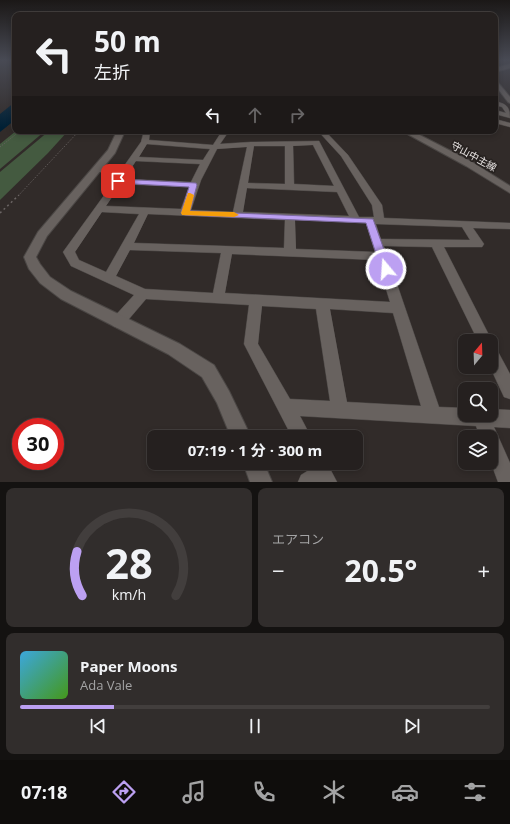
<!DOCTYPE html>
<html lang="ja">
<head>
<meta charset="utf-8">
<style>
  :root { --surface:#25201f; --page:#312d2c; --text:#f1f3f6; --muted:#a3a3a4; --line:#423e3d; --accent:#bca0f2 }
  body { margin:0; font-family:"Open Sans","Noto Sans JP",sans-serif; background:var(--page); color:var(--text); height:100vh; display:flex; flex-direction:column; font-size:15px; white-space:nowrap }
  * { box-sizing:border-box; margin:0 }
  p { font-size:13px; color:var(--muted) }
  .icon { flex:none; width:22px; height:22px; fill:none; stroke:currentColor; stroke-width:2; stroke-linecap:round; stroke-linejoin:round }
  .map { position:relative; height:482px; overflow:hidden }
  .details { display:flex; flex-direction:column; gap:6px; padding:6px; background:#141211; flex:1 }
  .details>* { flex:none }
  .hud { position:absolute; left:12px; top:12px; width:486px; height:122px; border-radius:8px; box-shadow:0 2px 6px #0003,0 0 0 1px var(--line); background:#25201f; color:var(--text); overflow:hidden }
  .needle { width:26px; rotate:19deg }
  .fabs { position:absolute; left:458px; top:334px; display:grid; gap:8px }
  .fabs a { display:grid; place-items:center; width:40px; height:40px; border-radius:8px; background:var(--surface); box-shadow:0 2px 6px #0003,0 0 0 1px var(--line); font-size:20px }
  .speed { position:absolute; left:12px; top:418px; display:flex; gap:8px; font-size:20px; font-weight:700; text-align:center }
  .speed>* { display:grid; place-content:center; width:52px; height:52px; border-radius:50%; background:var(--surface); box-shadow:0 2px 6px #0003,0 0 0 1px var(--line); line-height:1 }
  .speed .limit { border:6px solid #d22; background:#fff; color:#111 }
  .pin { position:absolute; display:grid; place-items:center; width:34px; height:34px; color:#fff; margin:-17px; border-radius:8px; box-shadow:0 2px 6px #0006 }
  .me { position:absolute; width:44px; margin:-22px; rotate:342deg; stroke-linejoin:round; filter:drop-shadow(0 0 3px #0008) }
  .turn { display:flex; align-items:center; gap:14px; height:84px; padding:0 16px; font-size:18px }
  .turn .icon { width:52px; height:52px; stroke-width:2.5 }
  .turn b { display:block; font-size:28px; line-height:34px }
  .lanes { display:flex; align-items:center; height:38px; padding:0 16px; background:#0003; justify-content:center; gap:20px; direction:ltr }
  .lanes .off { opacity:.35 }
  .big { font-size:30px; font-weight:700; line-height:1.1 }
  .details .card { flex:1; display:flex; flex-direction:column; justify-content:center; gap:6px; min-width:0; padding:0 14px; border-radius:8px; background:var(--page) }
  .details .dial { align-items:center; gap:0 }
  .dial svg { height:104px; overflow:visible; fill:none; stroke:var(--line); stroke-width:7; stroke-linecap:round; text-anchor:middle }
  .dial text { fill:var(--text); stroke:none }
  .song { display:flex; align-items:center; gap:12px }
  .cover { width:48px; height:48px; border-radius:6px; background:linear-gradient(135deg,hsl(200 70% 55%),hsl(100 70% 35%)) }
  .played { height:4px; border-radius:2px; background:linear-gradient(90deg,var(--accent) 20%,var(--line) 20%) }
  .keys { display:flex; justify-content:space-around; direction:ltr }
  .heat { display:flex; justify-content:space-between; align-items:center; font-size:22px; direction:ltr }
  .details .tiles { flex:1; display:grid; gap:6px; grid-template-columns:1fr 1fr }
  .card:last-child { grid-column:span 2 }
  .trip { position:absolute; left:147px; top:430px; width:216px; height:40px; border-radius:8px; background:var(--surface); box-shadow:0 2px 6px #0003,0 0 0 1px var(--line); font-weight:700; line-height:40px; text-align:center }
  .menu { display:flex; height:64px; justify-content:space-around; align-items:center; background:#0f0d0c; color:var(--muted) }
  .menu .icon { width:28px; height:28px }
  .menu .current { color:var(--accent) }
  .menu b { font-size:18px; color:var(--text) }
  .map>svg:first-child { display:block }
</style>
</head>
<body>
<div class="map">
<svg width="510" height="482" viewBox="0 0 510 482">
  <rect width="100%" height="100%" fill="#312b29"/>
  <!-- green -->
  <g fill="#445a40">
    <path d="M 16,131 L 45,131 L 0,169 L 0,144 Z"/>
    <path d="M 49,131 L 68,131 L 48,153 L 0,200 L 0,172 Z"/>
  </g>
  <!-- water -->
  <path fill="#002035" d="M 15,102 L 15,120 L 0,132 L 0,114 Z"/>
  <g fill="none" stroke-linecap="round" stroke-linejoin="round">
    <defs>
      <g id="street">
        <path d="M 495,101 C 506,104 510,106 510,118 L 495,114 L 495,110 L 506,113 L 502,107 L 495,105 Z"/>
        <path d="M 495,119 L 510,123 L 510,127 L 495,123 Z"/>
        <path d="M 144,131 L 150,131 L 149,140 L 213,145 L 222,131 L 229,131 L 220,144 L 251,142 L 319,141 L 359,217 L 374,217 L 372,205 L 341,156 L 318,131 L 325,131 L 348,155 L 382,205 L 384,218 L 510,223 L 510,229 L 473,228 L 484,244 L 482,247 L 444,247 L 490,337 L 492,341 L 491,344 L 491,341 L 478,341 L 432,247 L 384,246 L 439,407 L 465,408 L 465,415 L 491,415 L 491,409 L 510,410 L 510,428 L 494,427 L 510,463 L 510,482 L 498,482 L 491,463 L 491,437 L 480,437 L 476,426 L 300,416 L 311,437 L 292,437 L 244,344 L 249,305 L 146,299 L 123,326 L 118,328 L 113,326 L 111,322 L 113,318 L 134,295 L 71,266 L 63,252 L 121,172 L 98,172 L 94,169 L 98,166 L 124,166 L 141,142 ZM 147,144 L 210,149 L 203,160 L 139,157 ZM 313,145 L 334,186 L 294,184 L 293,146 ZM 254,146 L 285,146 L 285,184 L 248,183 ZM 247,147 L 233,212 L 191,210 L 201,180 L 217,149 ZM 136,161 L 200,164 L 191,182 L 124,179 ZM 121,184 L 189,187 L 181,209 L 106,206 ZM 247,188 L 337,192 L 349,216 L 243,212 ZM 102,212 L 139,214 L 106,272 L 79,260 L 75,252 ZM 148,214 L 285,220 L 284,248 L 134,243 ZM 295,220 L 366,223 L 375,252 L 296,249 ZM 376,224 L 462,227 L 470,240 L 381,239 ZM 130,250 L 221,253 L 213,293 L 145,289 L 116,276 ZM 232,254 L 377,260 L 390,302 L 225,293 ZM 262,306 L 316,309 L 330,401 L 290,399 L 258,344 ZM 330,309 L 393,313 L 421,406 L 347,402 Z"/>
        <path d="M 491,346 L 496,348 L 510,374 L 510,399 L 504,397 L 490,367 Z"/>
        <path d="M 306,463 L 327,463 L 337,482 L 298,482 L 301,475 L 309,470 Z"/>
      </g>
      <g id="secondary">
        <path d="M 510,64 L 510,68 L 495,72 L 495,68 Z"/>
        <path d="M 495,79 L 510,97 L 510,103 L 508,102 L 495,85 Z"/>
        <path d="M 117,131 L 125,131 L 115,153 L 47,236 L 36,257 L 40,264 L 50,277 L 71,291 L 180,344 L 214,365 L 229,391 L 251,437 L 231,437 L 217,403 L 202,377 L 168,354 L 61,299 L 40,283 L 29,269 L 24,257 L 38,232 L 108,150 Z"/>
        <path d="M 402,131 L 412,131 L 472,162 L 510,186 L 510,193 L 466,166 Z"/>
        <path d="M 243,463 L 264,463 L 272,482 L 250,482 Z"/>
      </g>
    </defs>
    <!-- street casing -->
    <use href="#street" stroke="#4b4745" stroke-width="1"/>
    <!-- secondary casing -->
    <use href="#secondary" stroke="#4b4745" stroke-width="2"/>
    <!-- path-far1 -->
    <g stroke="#6b6564" stroke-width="1" stroke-dasharray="1 1.5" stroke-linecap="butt">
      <path d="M 0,147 L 20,131"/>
      <path d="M 18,196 L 79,131"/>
    </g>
    <!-- path -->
    <path stroke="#6b6564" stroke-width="1.5" stroke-dasharray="2 3" stroke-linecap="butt" d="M 0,213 L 19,195"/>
    <!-- street -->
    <use href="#street" fill="#68625f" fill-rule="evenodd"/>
    <!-- secondary -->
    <use href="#secondary" fill="#68625f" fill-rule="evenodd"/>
  </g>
  <!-- sky -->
  <linearGradient id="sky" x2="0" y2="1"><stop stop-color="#1b1817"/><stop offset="0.47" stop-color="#484a54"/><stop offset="1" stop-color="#484a54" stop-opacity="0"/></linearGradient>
  <rect width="510" height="128" fill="url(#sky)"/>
  <!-- route -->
  <path fill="#bca0f2" stroke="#7a689d" d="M 118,179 L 196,183 L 197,185 L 190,211 L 373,219 L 391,269 L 386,273 L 381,269 L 366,223 L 185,215 L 181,213 L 189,187 L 115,183 L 115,180 Z"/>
  <!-- slow -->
  <path fill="#f59e0b" d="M 188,193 L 190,193 L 194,195 L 190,211 L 234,212 L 239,215 L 234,217 L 182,215 L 181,213 Z"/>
  <g text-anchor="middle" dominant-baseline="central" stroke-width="3.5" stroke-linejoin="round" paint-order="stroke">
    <!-- far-street labels -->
    <g font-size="10" fill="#ebe7e6" stroke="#272220">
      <text transform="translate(474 156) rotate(29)">守山中主線</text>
    </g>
  </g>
</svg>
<div class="fabs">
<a><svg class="needle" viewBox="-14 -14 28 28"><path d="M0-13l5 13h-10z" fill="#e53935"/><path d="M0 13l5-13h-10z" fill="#a3a3a4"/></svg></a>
<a><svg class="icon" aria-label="search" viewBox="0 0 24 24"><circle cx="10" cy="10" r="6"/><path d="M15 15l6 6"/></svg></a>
<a><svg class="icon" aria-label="layers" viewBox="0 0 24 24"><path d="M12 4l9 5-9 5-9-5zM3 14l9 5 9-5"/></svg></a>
</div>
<div class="speed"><div class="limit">30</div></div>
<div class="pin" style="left:118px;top:181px;background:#d93025"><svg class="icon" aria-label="arrive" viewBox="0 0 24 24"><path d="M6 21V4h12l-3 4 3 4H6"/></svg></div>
<svg class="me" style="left:386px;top:269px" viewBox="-20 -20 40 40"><circle r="17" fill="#bca0f2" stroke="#fff" stroke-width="3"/><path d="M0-11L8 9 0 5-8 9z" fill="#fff"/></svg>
<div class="trip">07:19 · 1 分 · 300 m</div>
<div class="hud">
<div class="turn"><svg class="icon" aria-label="left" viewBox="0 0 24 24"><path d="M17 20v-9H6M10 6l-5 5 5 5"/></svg><div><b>50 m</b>左折</div></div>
<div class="lanes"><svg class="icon" aria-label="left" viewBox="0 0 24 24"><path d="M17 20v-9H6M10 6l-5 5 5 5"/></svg><svg class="icon off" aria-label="ahead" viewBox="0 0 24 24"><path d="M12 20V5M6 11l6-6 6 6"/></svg><svg class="icon off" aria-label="right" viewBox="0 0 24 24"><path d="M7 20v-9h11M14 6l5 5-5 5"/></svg></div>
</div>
</div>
<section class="details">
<div class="tiles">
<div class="card dial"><svg viewBox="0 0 100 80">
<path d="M14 69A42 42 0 1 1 86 69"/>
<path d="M14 69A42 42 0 0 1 10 35" stroke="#bca0f2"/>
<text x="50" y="56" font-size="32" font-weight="700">28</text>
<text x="50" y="72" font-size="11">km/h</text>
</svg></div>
<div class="card"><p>エアコン</p>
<div class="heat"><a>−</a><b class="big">20.5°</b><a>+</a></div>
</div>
<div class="card">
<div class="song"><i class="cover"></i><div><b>Paper Moons</b><p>Ada Vale</p></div></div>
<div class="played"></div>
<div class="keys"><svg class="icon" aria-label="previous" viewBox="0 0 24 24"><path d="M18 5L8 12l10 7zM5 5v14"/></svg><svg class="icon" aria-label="pause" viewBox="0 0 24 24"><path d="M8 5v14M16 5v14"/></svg><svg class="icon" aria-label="next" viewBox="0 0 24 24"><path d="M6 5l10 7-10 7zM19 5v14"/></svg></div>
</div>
</div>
</section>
<nav class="menu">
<b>07:18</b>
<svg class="icon current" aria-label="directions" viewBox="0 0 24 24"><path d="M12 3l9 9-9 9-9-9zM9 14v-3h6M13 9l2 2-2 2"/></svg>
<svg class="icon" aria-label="music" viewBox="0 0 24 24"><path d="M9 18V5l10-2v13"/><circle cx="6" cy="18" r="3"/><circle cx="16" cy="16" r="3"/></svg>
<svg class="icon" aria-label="phone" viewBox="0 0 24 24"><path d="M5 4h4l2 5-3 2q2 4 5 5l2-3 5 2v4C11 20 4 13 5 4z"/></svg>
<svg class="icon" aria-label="climate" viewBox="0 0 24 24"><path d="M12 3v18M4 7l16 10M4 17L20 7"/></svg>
<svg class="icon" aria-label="car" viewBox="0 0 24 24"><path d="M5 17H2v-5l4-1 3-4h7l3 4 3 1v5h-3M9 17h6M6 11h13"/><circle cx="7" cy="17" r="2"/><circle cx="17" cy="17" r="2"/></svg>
<svg class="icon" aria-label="filters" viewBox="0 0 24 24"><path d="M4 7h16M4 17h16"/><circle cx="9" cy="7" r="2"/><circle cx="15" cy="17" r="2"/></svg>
</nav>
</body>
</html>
